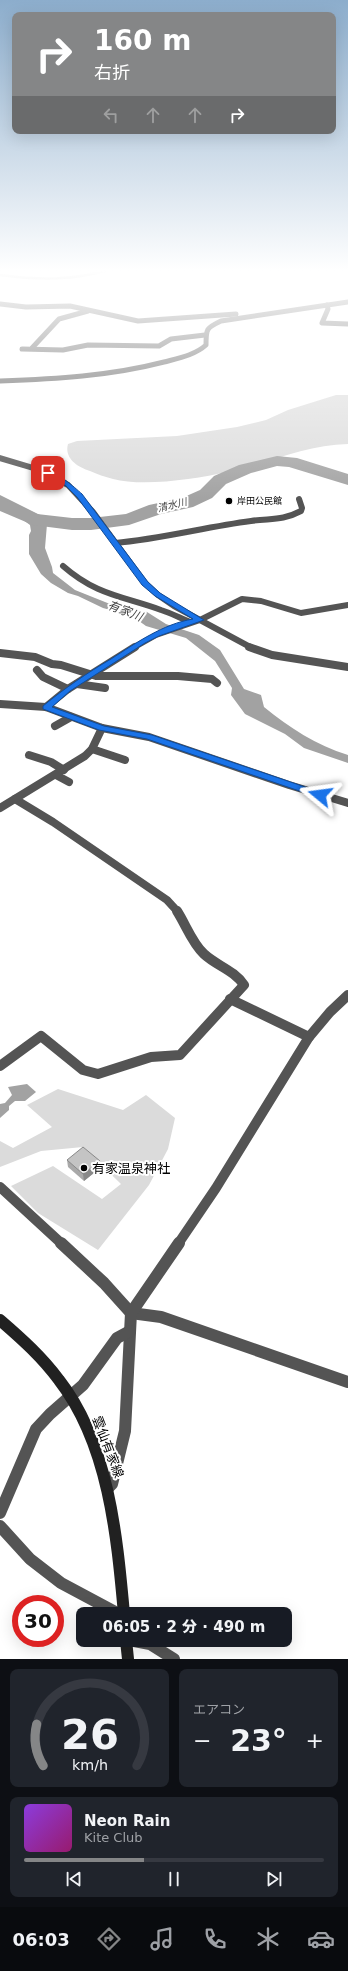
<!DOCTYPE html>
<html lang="ja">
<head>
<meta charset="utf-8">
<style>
  :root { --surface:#171b24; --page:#20242c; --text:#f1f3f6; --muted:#9ea1a6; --line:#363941; --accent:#858687 }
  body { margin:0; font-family:"DejaVu Sans","Noto Sans JP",sans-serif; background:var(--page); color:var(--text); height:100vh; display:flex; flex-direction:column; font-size:15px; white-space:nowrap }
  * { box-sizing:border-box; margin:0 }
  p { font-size:13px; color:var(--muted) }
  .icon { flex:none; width:22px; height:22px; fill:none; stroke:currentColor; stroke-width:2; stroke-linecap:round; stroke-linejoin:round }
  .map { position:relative; height:1659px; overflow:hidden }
  .drawer { display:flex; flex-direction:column; gap:10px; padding:10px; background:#0d0f14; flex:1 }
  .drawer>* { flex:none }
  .banner { position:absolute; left:12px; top:12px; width:324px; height:122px; border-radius:8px; box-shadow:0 4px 16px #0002; background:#858687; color:#fff; overflow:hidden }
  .speed { position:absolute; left:12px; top:1595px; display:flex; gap:8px; font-size:20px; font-weight:700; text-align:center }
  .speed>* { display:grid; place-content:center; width:52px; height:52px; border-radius:50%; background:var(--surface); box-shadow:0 4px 16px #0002; line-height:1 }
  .speed .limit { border:6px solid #d22; background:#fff; color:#111 }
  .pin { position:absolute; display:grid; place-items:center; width:34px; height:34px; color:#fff; margin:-17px; border-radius:8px; box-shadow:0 2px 6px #0006 }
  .me { position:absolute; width:44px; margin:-22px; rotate:286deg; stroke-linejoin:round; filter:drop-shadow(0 0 3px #0008) }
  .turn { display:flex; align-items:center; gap:14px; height:84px; padding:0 16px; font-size:18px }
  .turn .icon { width:52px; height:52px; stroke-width:2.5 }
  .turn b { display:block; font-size:28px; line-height:34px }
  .lanes { display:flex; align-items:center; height:38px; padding:0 16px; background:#0003; justify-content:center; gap:20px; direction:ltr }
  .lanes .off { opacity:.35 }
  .big { font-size:30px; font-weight:800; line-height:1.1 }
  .drawer .tile { flex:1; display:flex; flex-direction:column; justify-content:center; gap:6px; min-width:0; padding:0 14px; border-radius:8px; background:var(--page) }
  .drawer .dial { align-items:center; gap:0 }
  .dial svg { height:104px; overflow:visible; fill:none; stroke:var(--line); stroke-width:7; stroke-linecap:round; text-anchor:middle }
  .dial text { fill:var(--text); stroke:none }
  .song { display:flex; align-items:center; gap:12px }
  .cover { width:48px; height:48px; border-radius:6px; background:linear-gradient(135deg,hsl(270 70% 55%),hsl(320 70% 35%)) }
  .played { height:4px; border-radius:2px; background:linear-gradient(90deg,var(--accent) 40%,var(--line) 40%) }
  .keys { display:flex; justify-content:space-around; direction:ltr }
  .heat { display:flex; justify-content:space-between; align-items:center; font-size:22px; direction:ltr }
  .drawer .tiles { flex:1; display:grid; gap:10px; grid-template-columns:1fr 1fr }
  .tile:last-child { grid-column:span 2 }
  .trip { position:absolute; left:76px; top:1607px; width:216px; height:40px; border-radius:8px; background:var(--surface); box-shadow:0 4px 16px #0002; font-weight:800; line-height:40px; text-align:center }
  .tab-bar { display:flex; height:64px; justify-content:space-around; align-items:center; background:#090b0e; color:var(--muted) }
  .tab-bar .icon { width:28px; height:28px }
  .tab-bar .current { color:var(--accent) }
  .tab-bar b { font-size:18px; color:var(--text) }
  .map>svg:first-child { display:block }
</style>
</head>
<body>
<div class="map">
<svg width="348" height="1659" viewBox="0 0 348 1659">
  <rect width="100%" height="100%" fill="#fff"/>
  <!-- green -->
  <g fill="#dbdbdb">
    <path d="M 336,395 L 348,395 L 348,444 C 306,445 268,463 227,472 C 196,479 143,487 113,479 C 105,477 97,474 90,471 C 77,467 64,458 68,444 L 77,441 L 177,436 L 237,427 L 266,420 L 288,410 Z"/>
    <path d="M 58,1089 L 123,1110 L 146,1095 L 175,1118 L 168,1149 L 149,1185 L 98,1250 L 38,1213 L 11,1186 L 53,1166 L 102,1199 L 121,1184 L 83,1147 L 41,1151 L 0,1167 L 0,1141 L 13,1148 L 52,1127 L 27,1105 Z"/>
  </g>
  <!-- water -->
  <g fill="#a2a2a2">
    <path d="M 0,495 L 40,515 L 47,524 L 45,548 L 52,567 L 53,573 L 75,590 L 110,604 L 147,612 L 166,624 L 199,635 L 220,650 L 244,689 L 261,695 L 264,707 C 290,728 316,745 348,755 L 348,763 L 304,748 L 285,734 L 245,714 L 231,695 L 232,688 L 215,661 L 186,638 L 146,626 L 132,616 L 103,608 L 78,596 L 68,593 L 51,583 L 41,574 L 29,554 L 29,535 L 31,531 L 30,525 L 15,514 L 0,508 Z"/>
    <path d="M 27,1084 L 36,1092 L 25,1101 L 15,1101 L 9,1106 L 9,1110 L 0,1118 L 0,1104 L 5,1103 L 12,1095 L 8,1087 Z"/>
  </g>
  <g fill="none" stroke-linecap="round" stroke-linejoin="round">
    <!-- stream -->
    <path stroke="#a2a2a2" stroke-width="2.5" d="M 0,275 C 38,280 74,281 111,269"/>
    <!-- river -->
    <path fill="#a2a2a2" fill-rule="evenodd" d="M 277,456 L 297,458 L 348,474 L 348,485 L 289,467 L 277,466 L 251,473 L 226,484 L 212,498 L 193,507 L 161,514 L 129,525 L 91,530 L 72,530 L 33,525 L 0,511 L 0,498 L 37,514 L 72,518 L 91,518 L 126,514 L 149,505 L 182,498 L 200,490 L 214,476 L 239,465 Z"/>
    <!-- minor-far4 -->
    <g stroke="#545454" stroke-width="5">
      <path d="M 0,304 L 26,307 L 70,306 L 138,321 L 236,314"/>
      <path d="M 327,305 L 328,309 L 322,323 L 348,324"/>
      <path d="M 32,348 L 59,319 L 88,311"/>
      <path d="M 22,349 L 63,350 L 88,345 L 159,346 L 171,339 L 205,335"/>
      <path d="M 0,381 C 55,379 110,376 164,362 C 179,358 195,355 206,345 C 206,329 206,328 221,321 L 348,302"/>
    </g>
    <!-- minor-far3 -->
    <g stroke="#545454" stroke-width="6">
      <path d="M 115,543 C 161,539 205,527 251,521 C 271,518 282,521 301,511 L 302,508 L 299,499"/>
      <path d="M 63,566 C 96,595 122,596 161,610 C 171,613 180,618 190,622"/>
      <path d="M 133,648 L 156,635 L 200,620 L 242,599 L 261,601 L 301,613 L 348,605"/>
    </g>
    <!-- minor-far2 -->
    <g stroke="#545454" stroke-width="8">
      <path d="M 0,653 L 35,657 L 52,664 L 61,665 L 96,676 L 178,676 L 212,679 L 217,683"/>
      <path d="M 37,670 L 43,677 L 68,689"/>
      <path d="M 77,684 L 105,688"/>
      <path d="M 0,704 L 46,707 L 102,728 L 149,737 L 289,785 L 348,803"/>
      <path d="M 46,707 L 68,689 L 135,647"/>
      <path d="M 55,726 L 71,717"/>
      <path d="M 92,749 L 125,760"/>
      <path d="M 29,755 L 51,762 L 64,770"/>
      <path d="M 56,775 L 69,782"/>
      <path d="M 15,799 L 53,822 L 167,900 L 178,912"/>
      <path d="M 0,808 L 85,756 L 92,749 L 102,728"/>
    </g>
    <!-- minor-far1 -->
    <g stroke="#545454" stroke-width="10">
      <path d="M 230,999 L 309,1037"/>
      <path d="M 0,1066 L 41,1036 L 83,1070 L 98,1074 L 151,1057 L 180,1055 L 244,985 C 234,970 217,966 204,954 C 192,943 186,925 177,911"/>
      <path d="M 0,1187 L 62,1244"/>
      <path d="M 178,1244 L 216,1188 L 309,1037 L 330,1012 L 348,995"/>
    </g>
    <!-- minor -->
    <g stroke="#545454" stroke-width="12">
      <path d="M 61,1243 L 104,1283 L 131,1313 L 161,1317 L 348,1382"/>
      <path d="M 108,1488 L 112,1484 L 125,1431 L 131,1313 L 179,1243"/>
      <path d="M 0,1513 L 36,1429 L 50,1414 L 83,1385 L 117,1338 L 130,1331"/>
      <path d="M 0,1526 L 30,1559 L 61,1583 L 119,1614"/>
      <path d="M 129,1640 L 150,1644 L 174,1659"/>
    </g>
    <!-- tertiary-far1 -->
    <path stroke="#545454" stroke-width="6" d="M 0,458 L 40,470 L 68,485 L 93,512 L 145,583 L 158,595 L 174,606 L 252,648"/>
    <!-- tertiary -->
    <path stroke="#545454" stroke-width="8" d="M 249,647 L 272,655 L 348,667"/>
    <!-- secondary -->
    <g stroke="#212121" stroke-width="12">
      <path d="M 0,1320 C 22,1339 42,1357 59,1380 C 109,1444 117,1537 124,1614"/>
      <path d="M 126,1640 L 128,1659"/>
    </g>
  </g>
  <!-- wall -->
  <path fill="#a9a9a9" d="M 67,1160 L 100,1161 L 100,1168 L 84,1181 L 68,1167 Z"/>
  <!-- shaded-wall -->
  <path fill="#898989" d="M 100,1161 L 100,1168 L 84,1181 L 83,1174 Z"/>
  <!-- building -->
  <path fill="#c4c4c4" stroke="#898989" d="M 83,1147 L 100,1161 L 83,1174 L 67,1160 Z"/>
  <!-- sky -->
  <linearGradient id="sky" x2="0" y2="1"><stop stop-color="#8cadcc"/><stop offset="0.54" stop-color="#fff"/><stop offset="1" stop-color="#fff" stop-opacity="0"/></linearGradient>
  <rect width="348" height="501" fill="url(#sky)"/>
  <!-- route -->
  <path fill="#1a73e8" stroke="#114b97" d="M 46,472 C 57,471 74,487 82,494 L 148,582 L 160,593 L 204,620 L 159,636 L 145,643 L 70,691 L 52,707 L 104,726 L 152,735 L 323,793 L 323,797 L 317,797 L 147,739 L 99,730 L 43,709 L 43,706 C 65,688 87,673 111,659 C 136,643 163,624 193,619 L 155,596 L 142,585 L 77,497 L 66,486 L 46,475 Z"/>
  <!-- markers -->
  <g fill="#000" stroke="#fff" stroke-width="1.5">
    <circle cx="229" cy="501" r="4"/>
    <circle cx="84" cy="1168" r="4"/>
  </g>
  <g text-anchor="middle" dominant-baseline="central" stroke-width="4" stroke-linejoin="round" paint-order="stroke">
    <!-- far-poi labels -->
    <g font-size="9" fill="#000" stroke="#fff" text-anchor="start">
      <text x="237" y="501">岸田公民館</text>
    </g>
    <!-- far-water labels -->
    <g font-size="10" font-style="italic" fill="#434343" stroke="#fff">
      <text transform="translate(172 505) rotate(-14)">清水川</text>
    </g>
    <!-- water labels -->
    <g font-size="12" font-style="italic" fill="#434343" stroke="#fff">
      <text transform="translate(125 611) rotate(21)">有家川</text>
    </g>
    <!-- near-poi labels -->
    <g font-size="13" fill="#000" stroke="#fff" text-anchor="start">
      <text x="92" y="1168">有家温泉神社</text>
    </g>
    <!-- near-street labels -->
    <g font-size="13" fill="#000" stroke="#fff">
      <text transform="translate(108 1447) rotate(69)">雲仙有家線</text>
    </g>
  </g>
</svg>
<div class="speed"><div class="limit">30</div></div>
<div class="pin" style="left:48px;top:473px;background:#d93025"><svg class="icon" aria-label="arrive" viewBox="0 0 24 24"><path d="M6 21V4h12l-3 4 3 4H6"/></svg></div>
<svg class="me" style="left:320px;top:795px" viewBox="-20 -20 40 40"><path d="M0-17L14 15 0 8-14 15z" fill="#1a73e8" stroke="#fff" stroke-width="4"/></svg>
<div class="trip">06:05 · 2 分 · 490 m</div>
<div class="banner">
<div class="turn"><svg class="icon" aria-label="right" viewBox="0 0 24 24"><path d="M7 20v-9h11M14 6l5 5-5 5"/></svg><div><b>160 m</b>右折</div></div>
<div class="lanes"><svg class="icon off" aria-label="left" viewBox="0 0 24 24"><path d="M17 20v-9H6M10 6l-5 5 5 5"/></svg><svg class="icon off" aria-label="ahead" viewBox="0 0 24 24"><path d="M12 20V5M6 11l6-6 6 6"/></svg><svg class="icon off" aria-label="ahead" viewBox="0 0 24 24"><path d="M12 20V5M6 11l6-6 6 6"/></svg><svg class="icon" aria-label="right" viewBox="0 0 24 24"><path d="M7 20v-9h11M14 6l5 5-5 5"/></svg></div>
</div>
</div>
<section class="drawer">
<div class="tiles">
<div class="tile dial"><svg viewBox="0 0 100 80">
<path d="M14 69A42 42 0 1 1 86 69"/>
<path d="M14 69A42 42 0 0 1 9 37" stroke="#858687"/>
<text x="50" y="56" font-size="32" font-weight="700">26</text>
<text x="50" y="72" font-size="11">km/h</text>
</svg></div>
<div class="tile"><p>エアコン</p>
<div class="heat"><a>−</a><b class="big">23°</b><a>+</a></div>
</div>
<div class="tile">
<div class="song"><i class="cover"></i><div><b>Neon Rain</b><p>Kite Club</p></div></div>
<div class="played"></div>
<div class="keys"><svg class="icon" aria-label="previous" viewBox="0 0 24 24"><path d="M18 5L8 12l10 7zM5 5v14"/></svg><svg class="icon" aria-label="pause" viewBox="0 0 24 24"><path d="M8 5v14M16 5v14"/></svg><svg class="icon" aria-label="next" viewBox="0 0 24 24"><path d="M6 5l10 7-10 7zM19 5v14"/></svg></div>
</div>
</div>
</section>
<nav class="tab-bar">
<b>06:03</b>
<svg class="icon current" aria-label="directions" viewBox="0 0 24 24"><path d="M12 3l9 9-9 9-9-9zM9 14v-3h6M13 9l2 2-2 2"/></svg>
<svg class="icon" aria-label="music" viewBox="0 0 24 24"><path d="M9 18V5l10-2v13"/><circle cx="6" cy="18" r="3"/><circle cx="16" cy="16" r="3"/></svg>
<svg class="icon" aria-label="phone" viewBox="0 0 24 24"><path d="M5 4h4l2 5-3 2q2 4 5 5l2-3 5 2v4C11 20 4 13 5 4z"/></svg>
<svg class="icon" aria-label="climate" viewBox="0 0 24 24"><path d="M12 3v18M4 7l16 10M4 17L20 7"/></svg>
<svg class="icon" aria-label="car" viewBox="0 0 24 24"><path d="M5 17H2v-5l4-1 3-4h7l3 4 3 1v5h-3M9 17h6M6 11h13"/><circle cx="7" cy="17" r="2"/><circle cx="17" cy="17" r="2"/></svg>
</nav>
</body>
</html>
